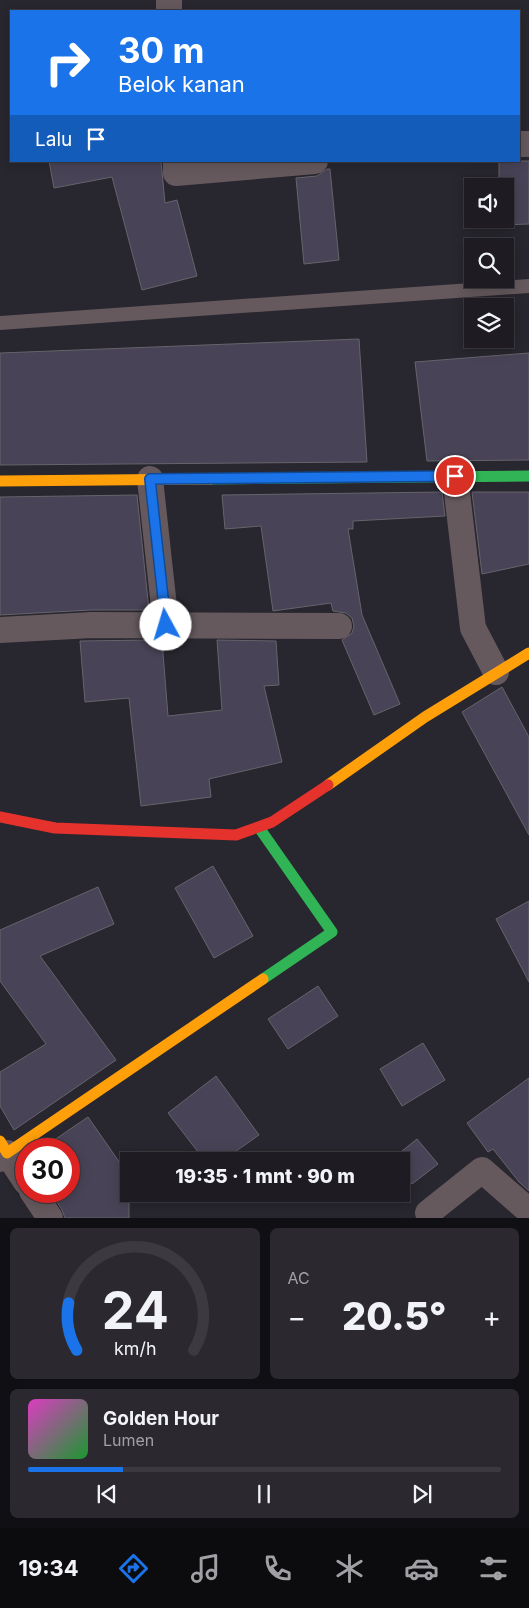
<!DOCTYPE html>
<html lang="id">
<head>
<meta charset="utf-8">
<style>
  :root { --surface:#1e1c22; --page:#2b292f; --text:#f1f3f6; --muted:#a1a1a5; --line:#3c3a40; --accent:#1a73e8 }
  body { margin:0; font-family:Inter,sans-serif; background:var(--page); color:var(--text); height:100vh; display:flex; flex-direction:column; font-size:19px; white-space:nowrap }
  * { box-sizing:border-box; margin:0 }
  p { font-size:16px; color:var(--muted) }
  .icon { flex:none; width:28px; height:28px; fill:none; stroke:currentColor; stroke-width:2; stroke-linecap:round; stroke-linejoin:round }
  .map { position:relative; height:1218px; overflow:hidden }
  .panel { display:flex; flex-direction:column; gap:10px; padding:10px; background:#100f13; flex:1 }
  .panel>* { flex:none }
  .banner { position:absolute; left:10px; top:10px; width:510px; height:152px; border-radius:0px; box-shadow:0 2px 12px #0003,0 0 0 1px var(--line); background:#1a73e8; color:#fff; overflow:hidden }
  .fabs { position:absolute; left:464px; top:178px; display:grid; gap:10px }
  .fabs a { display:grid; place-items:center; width:50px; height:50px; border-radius:0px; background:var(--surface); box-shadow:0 2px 12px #0003,0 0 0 1px var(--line); font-size:25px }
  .speed { position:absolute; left:15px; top:1138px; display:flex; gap:10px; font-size:25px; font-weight:700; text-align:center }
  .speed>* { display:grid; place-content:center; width:65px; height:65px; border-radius:50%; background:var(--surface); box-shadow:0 2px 12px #0003,0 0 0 1px var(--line); line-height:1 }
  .speed .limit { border:8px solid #d22; background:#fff; color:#111 }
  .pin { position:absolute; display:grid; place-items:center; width:42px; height:42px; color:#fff; margin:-21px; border:2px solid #fff; border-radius:50%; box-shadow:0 1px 5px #0007 }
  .me { position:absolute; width:55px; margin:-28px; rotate:354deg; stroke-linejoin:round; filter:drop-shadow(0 0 4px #0008) }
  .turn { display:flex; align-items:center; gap:18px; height:105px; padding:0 25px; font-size:22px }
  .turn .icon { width:65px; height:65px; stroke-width:2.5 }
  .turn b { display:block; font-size:35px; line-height:42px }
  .then { display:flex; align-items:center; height:48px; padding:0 25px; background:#0003; gap:10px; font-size:19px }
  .big { font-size:38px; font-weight:800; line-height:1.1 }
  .panel .widget { flex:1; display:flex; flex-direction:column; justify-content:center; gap:8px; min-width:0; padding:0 18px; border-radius:8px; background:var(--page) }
  .panel .dial { align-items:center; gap:0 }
  .dial svg { height:130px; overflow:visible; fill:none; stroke:var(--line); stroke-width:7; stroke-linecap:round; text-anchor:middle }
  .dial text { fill:var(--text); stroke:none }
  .song { display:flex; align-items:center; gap:15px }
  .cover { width:60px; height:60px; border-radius:8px; background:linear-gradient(135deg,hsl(310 70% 55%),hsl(130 70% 35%)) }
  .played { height:5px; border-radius:2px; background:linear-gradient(90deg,var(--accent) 20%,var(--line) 20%) }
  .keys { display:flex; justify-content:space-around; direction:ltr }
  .heat { display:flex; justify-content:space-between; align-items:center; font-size:28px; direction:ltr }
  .panel .tiles { flex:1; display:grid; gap:10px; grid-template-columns:1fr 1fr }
  .widget:last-child { grid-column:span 2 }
  .trip { position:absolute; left:120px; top:1152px; width:290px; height:50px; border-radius:0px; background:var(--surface); box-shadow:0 2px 12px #0003,0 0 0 1px var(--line); font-weight:800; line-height:50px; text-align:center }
  .tabs { display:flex; height:80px; justify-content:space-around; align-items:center; background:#0c0b0e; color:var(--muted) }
  .tabs .icon { width:35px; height:35px }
  .tabs .current { color:var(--accent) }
  .tabs b { font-size:22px; color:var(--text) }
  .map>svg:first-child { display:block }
</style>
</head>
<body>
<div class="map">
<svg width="529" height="1218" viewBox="0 0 529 1218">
  <rect width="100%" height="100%" fill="#28262e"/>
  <!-- building -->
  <g fill="#484356" stroke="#66646b">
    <path d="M 49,161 L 161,161 L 165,203 L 177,200 L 197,276 L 142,290 L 112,177 L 54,188 Z"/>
    <path d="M 499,161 L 529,161 L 529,224 L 500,225 L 500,219 L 505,219 L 505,186 L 499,186 Z"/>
    <path d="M 327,169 L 330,169 L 339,260 L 304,264 L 296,178 L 317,176 Z"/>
    <path d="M 359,339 L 367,462 L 0,465 L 0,353 Z"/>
    <path d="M 529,353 L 529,460 L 427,461 L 415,362 Z"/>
    <path d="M 442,492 L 445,516 L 353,521 L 353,529 L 348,529 L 362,615 L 400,704 L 374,715 L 342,640 L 352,633 L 354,626 L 352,618 L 346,613 L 333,611 L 331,603 L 273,611 L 261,526 L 225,529 L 222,495 Z"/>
    <path d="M 472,492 L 529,492 L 529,564 L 482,574 Z"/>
    <path d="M 137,495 L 149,610 L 91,610 L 0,615 L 0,497 Z"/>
    <path d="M 151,640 L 162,641 L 168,716 L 222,710 L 217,640 L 276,641 L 279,685 L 264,686 L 282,762 L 209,779 L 211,797 L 141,806 L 129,698 L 85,702 L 80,641 Z"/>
    <path d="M 502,687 L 529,737 L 529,835 L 462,712 Z"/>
    <path d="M 213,866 L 253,936 L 214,958 L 175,888 Z"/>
    <path d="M 98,887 L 114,924 L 40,956 L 116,1060 L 14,1130 L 0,1106 L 0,1072 L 46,1044 L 0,981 L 0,930 Z"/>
    <path d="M 529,901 L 529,982 L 496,919 Z"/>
    <path d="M 318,986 L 338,1016 L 288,1049 L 268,1019 Z"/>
    <path d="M 423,1043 L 445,1080 L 402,1106 L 380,1069 Z"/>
    <path d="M 216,1076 L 259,1135 L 222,1161 L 205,1161 L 168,1113 Z"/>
    <path d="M 529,1078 L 529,1191 L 519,1182 L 493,1149 L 488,1152 L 467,1123 Z"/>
    <path d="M 88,1117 L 129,1176 L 129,1218 L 65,1218 L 62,1210 L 50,1191 L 69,1191 L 69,1149 L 41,1149 Z"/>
    <path d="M 417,1139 L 438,1164 L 412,1184 L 401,1171 L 401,1161 L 394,1161 L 392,1159 Z"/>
  </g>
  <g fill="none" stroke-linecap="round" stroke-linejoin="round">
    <!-- lane -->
    <path stroke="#65595d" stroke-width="14" d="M 0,323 L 529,286"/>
    <!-- street -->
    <g stroke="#65595d" stroke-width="26">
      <path d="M 169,0 L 169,11"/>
      <path d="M 519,144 L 529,144"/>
      <path d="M 176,161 L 176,173 L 315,161"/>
      <path d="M 455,476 L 473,628 L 496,672"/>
      <path d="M 150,479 L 166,625"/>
      <path d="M 0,630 L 92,625 L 339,626"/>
      <path d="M 0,1159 L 7,1153 L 26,1182"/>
      <path d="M 32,1191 L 50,1218"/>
      <path d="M 430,1218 L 428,1213 L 482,1170 L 529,1211"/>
    </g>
    <!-- fast -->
    <g stroke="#30b455" stroke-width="11">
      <path d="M 211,479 L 529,476"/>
      <path d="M 260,829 L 332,932 L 263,979"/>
    </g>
    <!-- slow -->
    <g stroke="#ff9f0a" stroke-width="11">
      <path d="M 0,481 L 211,479"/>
      <path d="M 328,785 L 425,717 L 529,653"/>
      <path d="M 0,1141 L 7,1153 L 263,979"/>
    </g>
    <!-- jam -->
    <path stroke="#e5322d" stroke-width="11" d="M 0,817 L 55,828 L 236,835 L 272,822 L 328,785"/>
  </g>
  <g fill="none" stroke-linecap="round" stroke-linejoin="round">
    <defs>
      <path id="route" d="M 166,625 L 150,479 L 455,476"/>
    </defs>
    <!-- route casing -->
    <use href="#route" stroke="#114b97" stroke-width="12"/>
    <!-- route -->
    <use href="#route" stroke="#1a73e8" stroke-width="9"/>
  </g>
</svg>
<div class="fabs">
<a><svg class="icon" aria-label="sound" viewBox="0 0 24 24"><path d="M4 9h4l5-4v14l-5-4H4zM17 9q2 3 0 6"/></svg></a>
<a><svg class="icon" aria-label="search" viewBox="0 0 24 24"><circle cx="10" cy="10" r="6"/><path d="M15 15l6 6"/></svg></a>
<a><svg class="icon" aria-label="layers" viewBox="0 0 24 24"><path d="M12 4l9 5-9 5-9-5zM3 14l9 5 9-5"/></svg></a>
</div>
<div class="speed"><div class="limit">30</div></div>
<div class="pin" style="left:455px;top:476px;background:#d93025"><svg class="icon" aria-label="arrive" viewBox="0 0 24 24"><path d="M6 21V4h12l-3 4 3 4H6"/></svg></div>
<svg class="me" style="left:166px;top:625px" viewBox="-20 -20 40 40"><circle r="19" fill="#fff"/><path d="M0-13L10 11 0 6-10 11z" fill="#1a73e8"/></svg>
<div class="trip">19:35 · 1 mnt · 90 m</div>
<div class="banner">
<div class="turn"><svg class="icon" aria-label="right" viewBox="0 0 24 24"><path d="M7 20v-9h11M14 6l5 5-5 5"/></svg><div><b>30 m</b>Belok kanan</div></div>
<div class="then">Lalu<svg class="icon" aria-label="arrive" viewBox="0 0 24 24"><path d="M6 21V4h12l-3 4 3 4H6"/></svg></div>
</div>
</div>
<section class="panel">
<div class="tiles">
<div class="widget dial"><svg viewBox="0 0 100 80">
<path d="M14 69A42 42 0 1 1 86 69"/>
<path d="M14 69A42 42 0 0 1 9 40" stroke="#1a73e8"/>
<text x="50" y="56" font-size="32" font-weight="700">24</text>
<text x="50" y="72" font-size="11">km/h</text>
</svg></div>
<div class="widget"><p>AC</p>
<div class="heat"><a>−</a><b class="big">20.5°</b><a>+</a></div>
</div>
<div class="widget">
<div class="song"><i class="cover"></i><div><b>Golden Hour</b><p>Lumen</p></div></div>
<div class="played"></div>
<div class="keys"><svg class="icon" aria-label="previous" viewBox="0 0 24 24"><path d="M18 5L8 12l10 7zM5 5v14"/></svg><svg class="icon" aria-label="pause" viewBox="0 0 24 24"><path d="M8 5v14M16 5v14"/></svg><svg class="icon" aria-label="next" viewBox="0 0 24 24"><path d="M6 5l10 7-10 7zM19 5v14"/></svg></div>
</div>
</div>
</section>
<nav class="tabs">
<b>19:34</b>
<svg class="icon current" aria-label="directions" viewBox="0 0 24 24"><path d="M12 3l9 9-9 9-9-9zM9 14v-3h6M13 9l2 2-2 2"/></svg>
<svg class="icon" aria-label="music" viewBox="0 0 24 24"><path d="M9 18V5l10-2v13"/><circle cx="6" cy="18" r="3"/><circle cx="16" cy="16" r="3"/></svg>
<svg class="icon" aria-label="phone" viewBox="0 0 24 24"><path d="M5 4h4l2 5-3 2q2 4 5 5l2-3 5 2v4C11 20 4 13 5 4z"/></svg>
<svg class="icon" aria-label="climate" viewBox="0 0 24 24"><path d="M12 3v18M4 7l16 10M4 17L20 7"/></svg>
<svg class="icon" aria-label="car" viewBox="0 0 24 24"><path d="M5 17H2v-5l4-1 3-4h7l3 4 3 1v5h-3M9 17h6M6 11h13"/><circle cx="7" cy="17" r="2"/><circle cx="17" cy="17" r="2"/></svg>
<svg class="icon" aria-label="filters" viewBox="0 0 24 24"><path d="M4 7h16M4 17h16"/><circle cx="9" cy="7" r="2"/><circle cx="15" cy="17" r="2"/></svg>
</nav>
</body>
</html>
